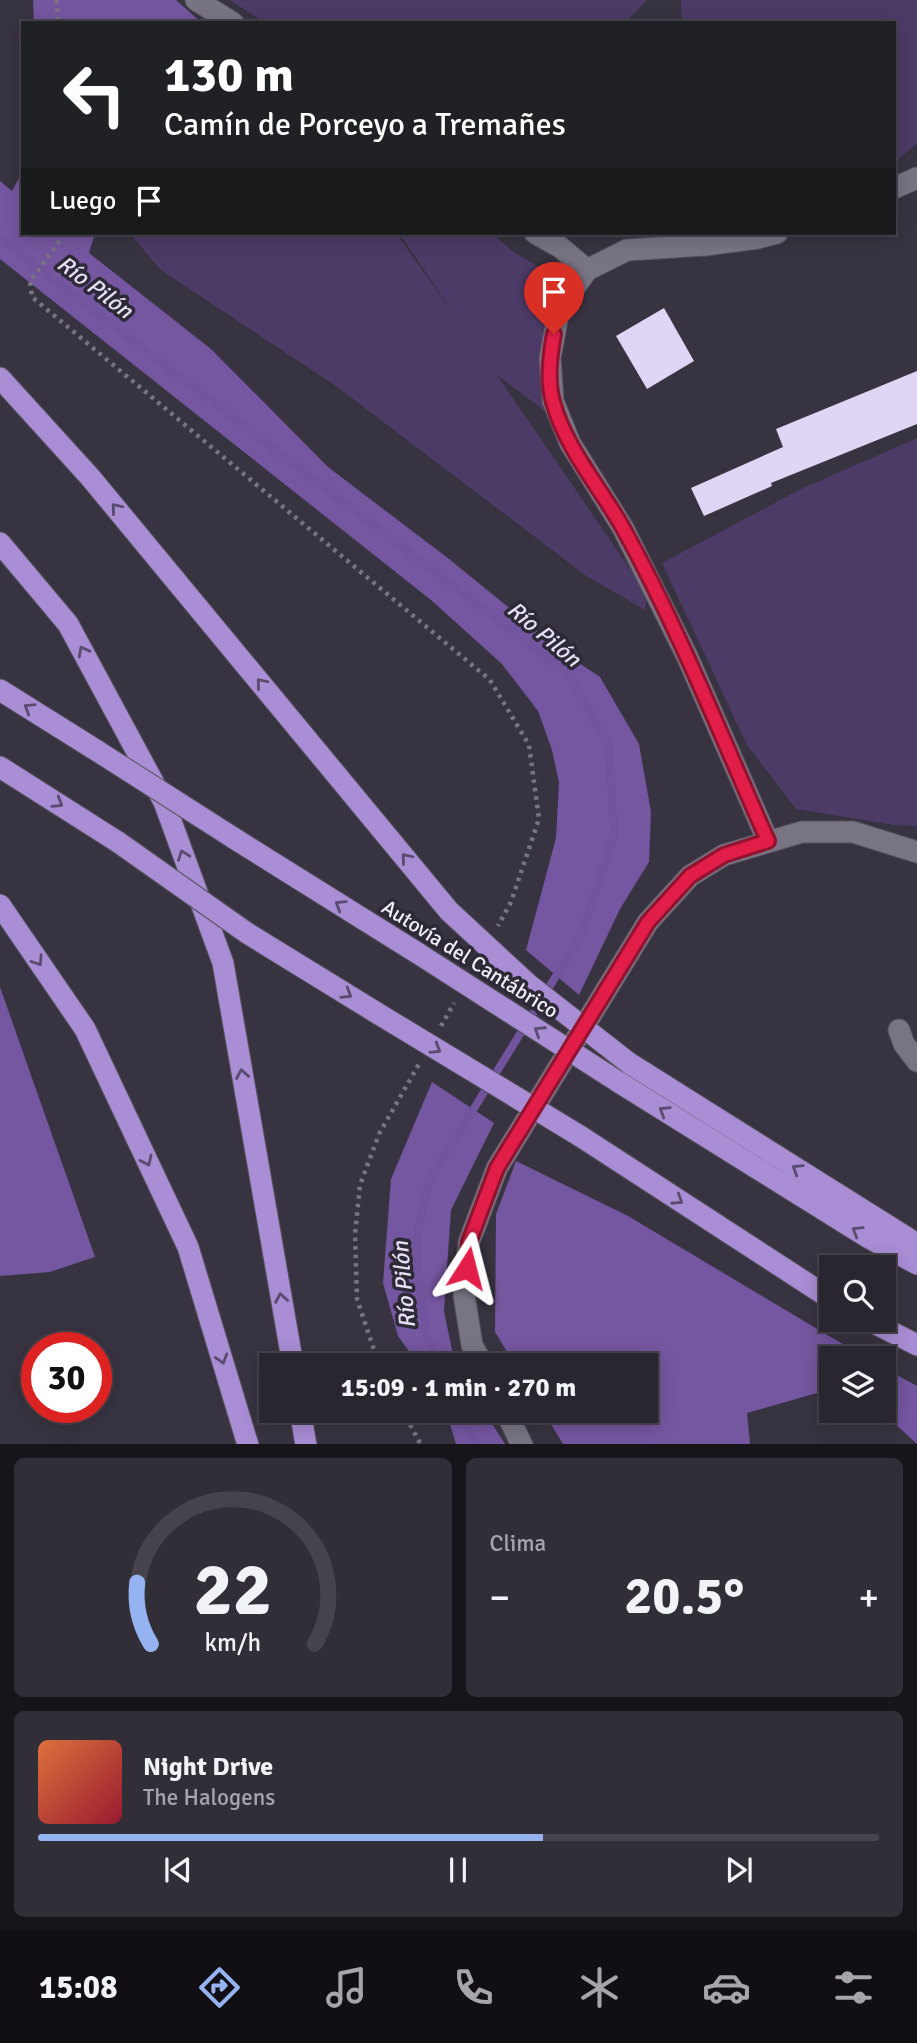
<!DOCTYPE html>
<html lang="es">
<head>
<meta charset="utf-8">
<style>
  :root { --surface:#2a2630; --page:#322e38; --text:#f1f3f6; --muted:#a5a5ab; --line:#46434c; --accent:#95b2f1 }
  body { margin:0; font-family:Signika,sans-serif; background:var(--page); color:var(--text); height:100vh; display:flex; flex-direction:column; font-size:26px; white-space:nowrap }
  * { box-sizing:border-box; margin:0 }
  p { font-size:23px; color:var(--muted) }
  .icon { flex:none; width:38px; height:38px; fill:none; stroke:currentColor; stroke-width:2; stroke-linecap:round; stroke-linejoin:round }
  .map { position:relative; height:1444px; overflow:hidden }
  .details { display:flex; flex-direction:column; gap:14px; padding:14px; background:#17151a; flex:1 }
  .details>* { flex:none }
  .hud { position:absolute; left:21px; top:21px; width:875px; height:214px; border-radius:0px; box-shadow:0 4px 18px #0003,0 0 0 2px var(--line); background:#202124; color:#fff; overflow:hidden }
  .fabs { position:absolute; left:819px; top:1255px; display:grid; gap:14px }
  .fabs a { display:grid; place-items:center; width:77px; height:77px; border-radius:0px; background:var(--surface); box-shadow:0 4px 18px #0003,0 0 0 2px var(--line); font-size:35px }
  .speed { position:absolute; left:21px; top:1332px; display:flex; gap:14px; font-size:35px; font-weight:700; text-align:center }
  .speed>* { display:grid; place-content:center; width:91px; height:91px; border-radius:50%; background:var(--surface); box-shadow:0 4px 18px #0003,0 0 0 2px var(--line); line-height:1 }
  .speed .limit { border:10px solid #d22; background:#fff; color:#111 }
  .pin { position:absolute; display:grid; place-items:center; width:60px; height:60px; color:#fff; margin:-72px -30px; border-radius:50% 50% 50% 0; rotate:-45deg; box-shadow:0 0 7px #0007 }
  .pin .icon { rotate:45deg }
  .me { position:absolute; width:77px; margin:-38px; rotate:9deg; stroke-linejoin:round; filter:drop-shadow(0 0 5px #0008) }
  .turn { display:flex; align-items:center; gap:24px; height:147px; padding:0 28px; font-size:32px }
  .turn .icon { width:91px; height:91px; stroke-width:2.5 }
  .turn b { display:block; font-size:49px; line-height:60px }
  .then { display:flex; align-items:center; height:66px; padding:0 28px; background:#0003; gap:14px; font-size:26px }
  .big { font-size:52px; font-weight:700; line-height:1.1 }
  .details .card { flex:1; display:flex; flex-direction:column; justify-content:center; gap:10px; min-width:0; padding:0 24px; border-radius:10px; background:var(--page) }
  .details .dial { align-items:center; gap:0 }
  .dial svg { height:182px; overflow:visible; fill:none; stroke:var(--line); stroke-width:7; stroke-linecap:round; text-anchor:middle }
  .dial text { fill:var(--text); stroke:none }
  .song { display:flex; align-items:center; gap:21px }
  .cover { width:84px; height:84px; border-radius:10px; background:linear-gradient(135deg,hsl(20 70% 55%),hsl(350 70% 35%)) }
  .played { height:7px; border-radius:4px; background:linear-gradient(90deg,var(--accent) 60%,var(--line) 60%) }
  .keys { display:flex; justify-content:space-around; direction:ltr }
  .heat { display:flex; justify-content:space-between; align-items:center; font-size:38px; direction:ltr }
  .details .tiles { flex:1; display:grid; gap:14px; grid-template-columns:1fr 1fr }
  .card:last-child { grid-column:span 2 }
  .trip { position:absolute; left:259px; top:1353px; width:399px; height:70px; border-radius:0px; background:var(--surface); box-shadow:0 4px 18px #0003,0 0 0 2px var(--line); font-weight:700; line-height:70px; text-align:center }
  .tab-bar { display:flex; height:112px; justify-content:space-around; align-items:center; background:#110f13; color:var(--muted) }
  .tab-bar .icon { width:49px; height:49px }
  .tab-bar .active { color:var(--accent) }
  .tab-bar b { font-size:32px; color:var(--text) }
  .map>svg:first-child { display:block }
</style>
</head>
<body>
<div class="map">
<svg width="917" height="1445" viewBox="0 0 917 1445">
  <rect width="100%" height="100%" fill="#383340"/>
  <!-- green -->
  <g fill="#4c3b66">
    <path d="M 230,0 L 647,0 L 625,23 L 265,23 Z"/>
    <path d="M 681,0 L 917,0 L 917,143 L 894,163 L 894,23 L 682,23 Z"/>
    <path d="M 129,233 L 396,233 L 459,321 L 399,233 L 491,233 L 515,253 L 549,273 L 542,378 L 545,411 L 497,375 L 647,594 L 645,610 L 585,575 L 336,386 L 161,270 Z"/>
    <path d="M 917,438 L 917,826 L 894,825 L 796,809 L 747,745 L 662,563 L 801,489 Z"/>
  </g>
  <!-- forest -->
  <g fill="#7556a0">
    <path d="M 33,0 L 176,0 L 202,23 L 34,23 Z"/>
    <path d="M 23,171 L 23,233 L 95,233 L 89,253 L 211,349 L 328,467 L 449,559 L 570,657 L 600,677 L 639,744 L 651,812 L 649,862 L 620,909 L 579,995 L 526,950 L 556,838 L 559,782 L 552,750 L 538,711 L 502,664 L 431,600 L 0,259 L 0,181 L 12,191 Z"/>
    <path d="M 0,987 L 95,1257 L 50,1272 L 0,1276 Z"/>
    <path d="M 432,1082 L 494,1123 L 451,1210 L 444,1311 L 452,1350 L 459,1365 L 419,1365 L 398,1336 L 383,1283 L 391,1179 Z"/>
    <path d="M 516,1161 L 628,1216 L 866,1358 L 831,1358 L 831,1389 L 747,1413 L 750,1444 L 563,1444 L 543,1411 L 646,1410 L 646,1365 L 515,1365 L 495,1332 L 496,1214 Z"/>
    <path d="M 884,1368 L 917,1386 L 917,1444 L 881,1411 L 884,1410 Z"/>
    <path d="M 446,1411 L 484,1411 L 505,1444 L 456,1444 Z"/>
  </g>
  <g fill="none" stroke-linecap="round" stroke-linejoin="round">
    <!-- stream -->
    <g stroke="#72539d" stroke-width="8">
      <path d="M 0,239 L 568,674 L 609,745 L 614,835 L 582,934 L 429,1181 L 418,1231 L 418,1269 L 426,1331 L 438,1365"/>
      <path d="M 456,1410 L 478,1445"/>
    </g>
  </g>
  <!-- building -->
  <g fill="#e1d5f6">
    <path d="M 664,308 L 694,361 L 647,389 L 616,336 Z"/>
    <path d="M 917,371 L 917,424 L 771,483 L 772,486 L 704,516 L 691,488 L 783,447 L 776,429 Z"/>
  </g>
  <g fill="none" stroke-linecap="round" stroke-linejoin="round">
    <defs>
      <g id="minor">
        <path d="M 196,0 L 233,23"/>
        <path d="M 894,188 L 917,178"/>
        <path d="M 535,233 L 560,247 L 587,270"/>
        <path d="M 768,841 L 687,656 L 623,528 L 570,443 L 553,401 L 550,358 L 559,310 L 587,270 L 627,250 L 705,245 L 758,238 L 777,233"/>
        <path d="M 899,1030 L 904,1044 L 917,1061"/>
        <path d="M 483,1365 L 472,1345 L 464,1295 L 469,1242 L 497,1168 L 648,922 L 690,876 L 724,855 L 802,832 L 853,832 L 917,852"/>
        <path d="M 505,1410 L 522,1445"/>
      </g>
      <g id="motorway">
        <path d="M 0,378 L 90,477 L 449,911"/>
        <path d="M 0,543 L 68,624 L 164,802 L 223,963 L 293,1365"/>
        <path d="M 0,690 L 99,752"/>
        <path d="M 0,767 L 118,842"/>
        <path d="M 232,837 L 419,954"/>
        <path d="M 0,905 L 85,1029 L 188,1247 L 248,1445"/>
        <path d="M 247,933 L 377,1013"/>
        <path d="M 629,1063 L 917,1244"/>
        <path d="M 617,1081 L 869,1238 L 917,1264"/>
        <path d="M 580,1136 L 831,1299"/>
        <path d="M 868,1320 L 917,1345"/>
        <path d="M 300,1410 L 306,1445"/>
      </g>
    </defs>
    <!-- minor casing -->
    <use href="#minor" stroke="#56525d" stroke-width="23"/>
    <!-- motorway casing -->
    <use href="#motorway" stroke="#56525d" stroke-width="23"/>
    <!-- path -->
    <g stroke="#797580" stroke-width="4.5" stroke-dasharray="3.5 5" stroke-linecap="butt">
      <path d="M 56,0 L 59,23"/>
      <path d="M 62,233 L 61,239 L 30,281 L 32,297 L 490,680 L 529,745 L 539,819 L 511,902 L 498,926"/>
      <path d="M 441,1026 L 454,1003"/>
      <path d="M 379,1365 L 357,1299 L 355,1234 L 360,1185 L 379,1134 L 419,1064"/>
      <path d="M 402,1410 L 421,1445"/>
    </g>
    <!-- minor -->
    <use href="#minor" stroke="#797483" stroke-width="21"/>
    <!-- motorway -->
    <use href="#motorway" stroke="#a98dd5" stroke-width="21"/>
    <defs>
      <g id="motorway-bridge">
        <path d="M 99,752 L 232,837"/>
        <path d="M 118,842 L 247,933"/>
        <path d="M 449,911 L 528,984 L 629,1063"/>
        <path d="M 419,954 L 617,1081"/>
        <path d="M 377,1013 L 580,1136"/>
      </g>
    </defs>
    <!-- motorway-bridge casing -->
    <use href="#motorway-bridge" stroke="#56525d" stroke-width="23" stroke-linecap="butt"/>
    <!-- motorway-bridge -->
    <use href="#motorway-bridge" stroke="#a98dd5" stroke-width="21"/>
  </g>
  <!-- one-way arrows -->
  <defs><path id="oneway-chevron" d="M-2-3.5L2.5 0L-2 3.5" fill="none" stroke-width="1.6" stroke-linecap="round" stroke-linejoin="round" transform="scale(1.75)"/></defs>
  <g stroke="#594c6e">
    <use href="#oneway-chevron" transform="translate(116 508) rotate(-130)"/>
    <use href="#oneway-chevron" transform="translate(83 651) rotate(-118)"/>
    <use href="#oneway-chevron" transform="translate(261 683) rotate(-130)"/>
    <use href="#oneway-chevron" transform="translate(29 708) rotate(-148)"/>
    <use href="#oneway-chevron" transform="translate(58 803) rotate(32)"/>
    <use href="#oneway-chevron" transform="translate(183 855) rotate(-110)"/>
    <use href="#oneway-chevron" transform="translate(406 858) rotate(-130)"/>
    <use href="#oneway-chevron" transform="translate(340 905) rotate(-148)"/>
    <use href="#oneway-chevron" transform="translate(38 961) rotate(56)"/>
    <use href="#oneway-chevron" transform="translate(347 994) rotate(31)"/>
    <use href="#oneway-chevron" transform="translate(539 1031) rotate(-147)"/>
    <use href="#oneway-chevron" transform="translate(436 1049) rotate(31)"/>
    <use href="#oneway-chevron" transform="translate(242 1074) rotate(-100)"/>
    <use href="#oneway-chevron" transform="translate(664 1111) rotate(-148)"/>
    <use href="#oneway-chevron" transform="translate(147 1161) rotate(65)"/>
    <use href="#oneway-chevron" transform="translate(797 1169) rotate(-148)"/>
    <use href="#oneway-chevron" transform="translate(678 1200) rotate(33)"/>
    <use href="#oneway-chevron" transform="translate(857 1231) rotate(-148)"/>
    <use href="#oneway-chevron" transform="translate(281 1298) rotate(-100)"/>
    <use href="#oneway-chevron" transform="translate(222 1359) rotate(73)"/>
  </g>
  <g fill="none" stroke-linecap="round" stroke-linejoin="round">
    <defs>
      <path id="route" d="M 467,1268 L 469,1242 L 497,1168 L 648,922 L 690,876 L 724,855 L 768,841 C 721,736 679,629 623,528 C 600,487 566,449 553,402 C 547,381 550,355 554,334"/>
    </defs>
    <!-- route casing -->
    <use href="#route" stroke="#92132f" stroke-width="18"/>
    <!-- route -->
    <use href="#route" stroke="#e11d48" stroke-width="12"/>
  </g>
  <g text-anchor="middle" dominant-baseline="central" stroke-width="7" stroke-linejoin="round" paint-order="stroke">
    <!-- street labels -->
    <g font-size="21" fill="#f2eff8" stroke="#2e2936">
      <text transform="translate(470 959) rotate(32)">Autovía del Cantábrico</text>
    </g>
    <!-- water labels -->
    <g font-size="23" font-style="italic" fill="#e7dff5" stroke="#2e2936">
      <text transform="translate(95 287) rotate(37)">Río Pilón</text>
      <text transform="translate(544 634) rotate(40)">Río Pilón</text>
      <text transform="translate(404 1285) rotate(-95)">Río Pilón</text>
    </g>
  </g>
</svg>
<div class="fabs">
<a><svg class="icon" aria-label="search" viewBox="0 0 24 24"><circle cx="10" cy="10" r="6"/><path d="M15 15l6 6"/></svg></a>
<a><svg class="icon" aria-label="layers" viewBox="0 0 24 24"><path d="M12 4l9 5-9 5-9-5zM3 14l9 5 9-5"/></svg></a>
</div>
<div class="speed"><div class="limit">30</div></div>
<div class="pin" style="left:554px;top:334px;background:#d93025"><svg class="icon" aria-label="arrive" viewBox="0 0 24 24"><path d="M6 21V4h12l-3 4 3 4H6"/></svg></div>
<svg class="me" style="left:467px;top:1268px" viewBox="-20 -20 40 40"><path d="M0-17L14 15 0 8-14 15z" fill="#e11d48" stroke="#fff" stroke-width="4"/></svg>
<div class="trip">15:09 · 1 min · 270 m</div>
<div class="hud">
<div class="turn"><svg class="icon" aria-label="left" viewBox="0 0 24 24"><path d="M17 20v-9H6M10 6l-5 5 5 5"/></svg><div><b>130 m</b>Camín de Porceyo a Tremañes</div></div>
<div class="then">Luego<svg class="icon" aria-label="arrive" viewBox="0 0 24 24"><path d="M6 21V4h12l-3 4 3 4H6"/></svg></div>
</div>
</div>
<section class="details">
<div class="tiles">
<div class="card dial"><svg viewBox="0 0 100 80">
<path d="M14 69A42 42 0 1 1 86 69"/>
<path d="M14 69A42 42 0 0 1 8 42" stroke="#95b2f1"/>
<text x="50" y="56" font-size="32" font-weight="700">22</text>
<text x="50" y="72" font-size="11">km/h</text>
</svg></div>
<div class="card"><p>Clima</p>
<div class="heat"><a>−</a><b class="big">20.5°</b><a>+</a></div>
</div>
<div class="card">
<div class="song"><i class="cover"></i><div><b>Night Drive</b><p>The Halogens</p></div></div>
<div class="played"></div>
<div class="keys"><svg class="icon" aria-label="previous" viewBox="0 0 24 24"><path d="M18 5L8 12l10 7zM5 5v14"/></svg><svg class="icon" aria-label="pause" viewBox="0 0 24 24"><path d="M8 5v14M16 5v14"/></svg><svg class="icon" aria-label="next" viewBox="0 0 24 24"><path d="M6 5l10 7-10 7zM19 5v14"/></svg></div>
</div>
</div>
</section>
<nav class="tab-bar">
<b>15:08</b>
<svg class="icon active" aria-label="directions" viewBox="0 0 24 24"><path d="M12 3l9 9-9 9-9-9zM9 14v-3h6M13 9l2 2-2 2"/></svg>
<svg class="icon" aria-label="music" viewBox="0 0 24 24"><path d="M9 18V5l10-2v13"/><circle cx="6" cy="18" r="3"/><circle cx="16" cy="16" r="3"/></svg>
<svg class="icon" aria-label="phone" viewBox="0 0 24 24"><path d="M5 4h4l2 5-3 2q2 4 5 5l2-3 5 2v4C11 20 4 13 5 4z"/></svg>
<svg class="icon" aria-label="climate" viewBox="0 0 24 24"><path d="M12 3v18M4 7l16 10M4 17L20 7"/></svg>
<svg class="icon" aria-label="car" viewBox="0 0 24 24"><path d="M5 17H2v-5l4-1 3-4h7l3 4 3 1v5h-3M9 17h6M6 11h13"/><circle cx="7" cy="17" r="2"/><circle cx="17" cy="17" r="2"/></svg>
<svg class="icon" aria-label="filters" viewBox="0 0 24 24"><path d="M4 7h16M4 17h16"/><circle cx="9" cy="7" r="2"/><circle cx="15" cy="17" r="2"/></svg>
</nav>
</body>
</html>
